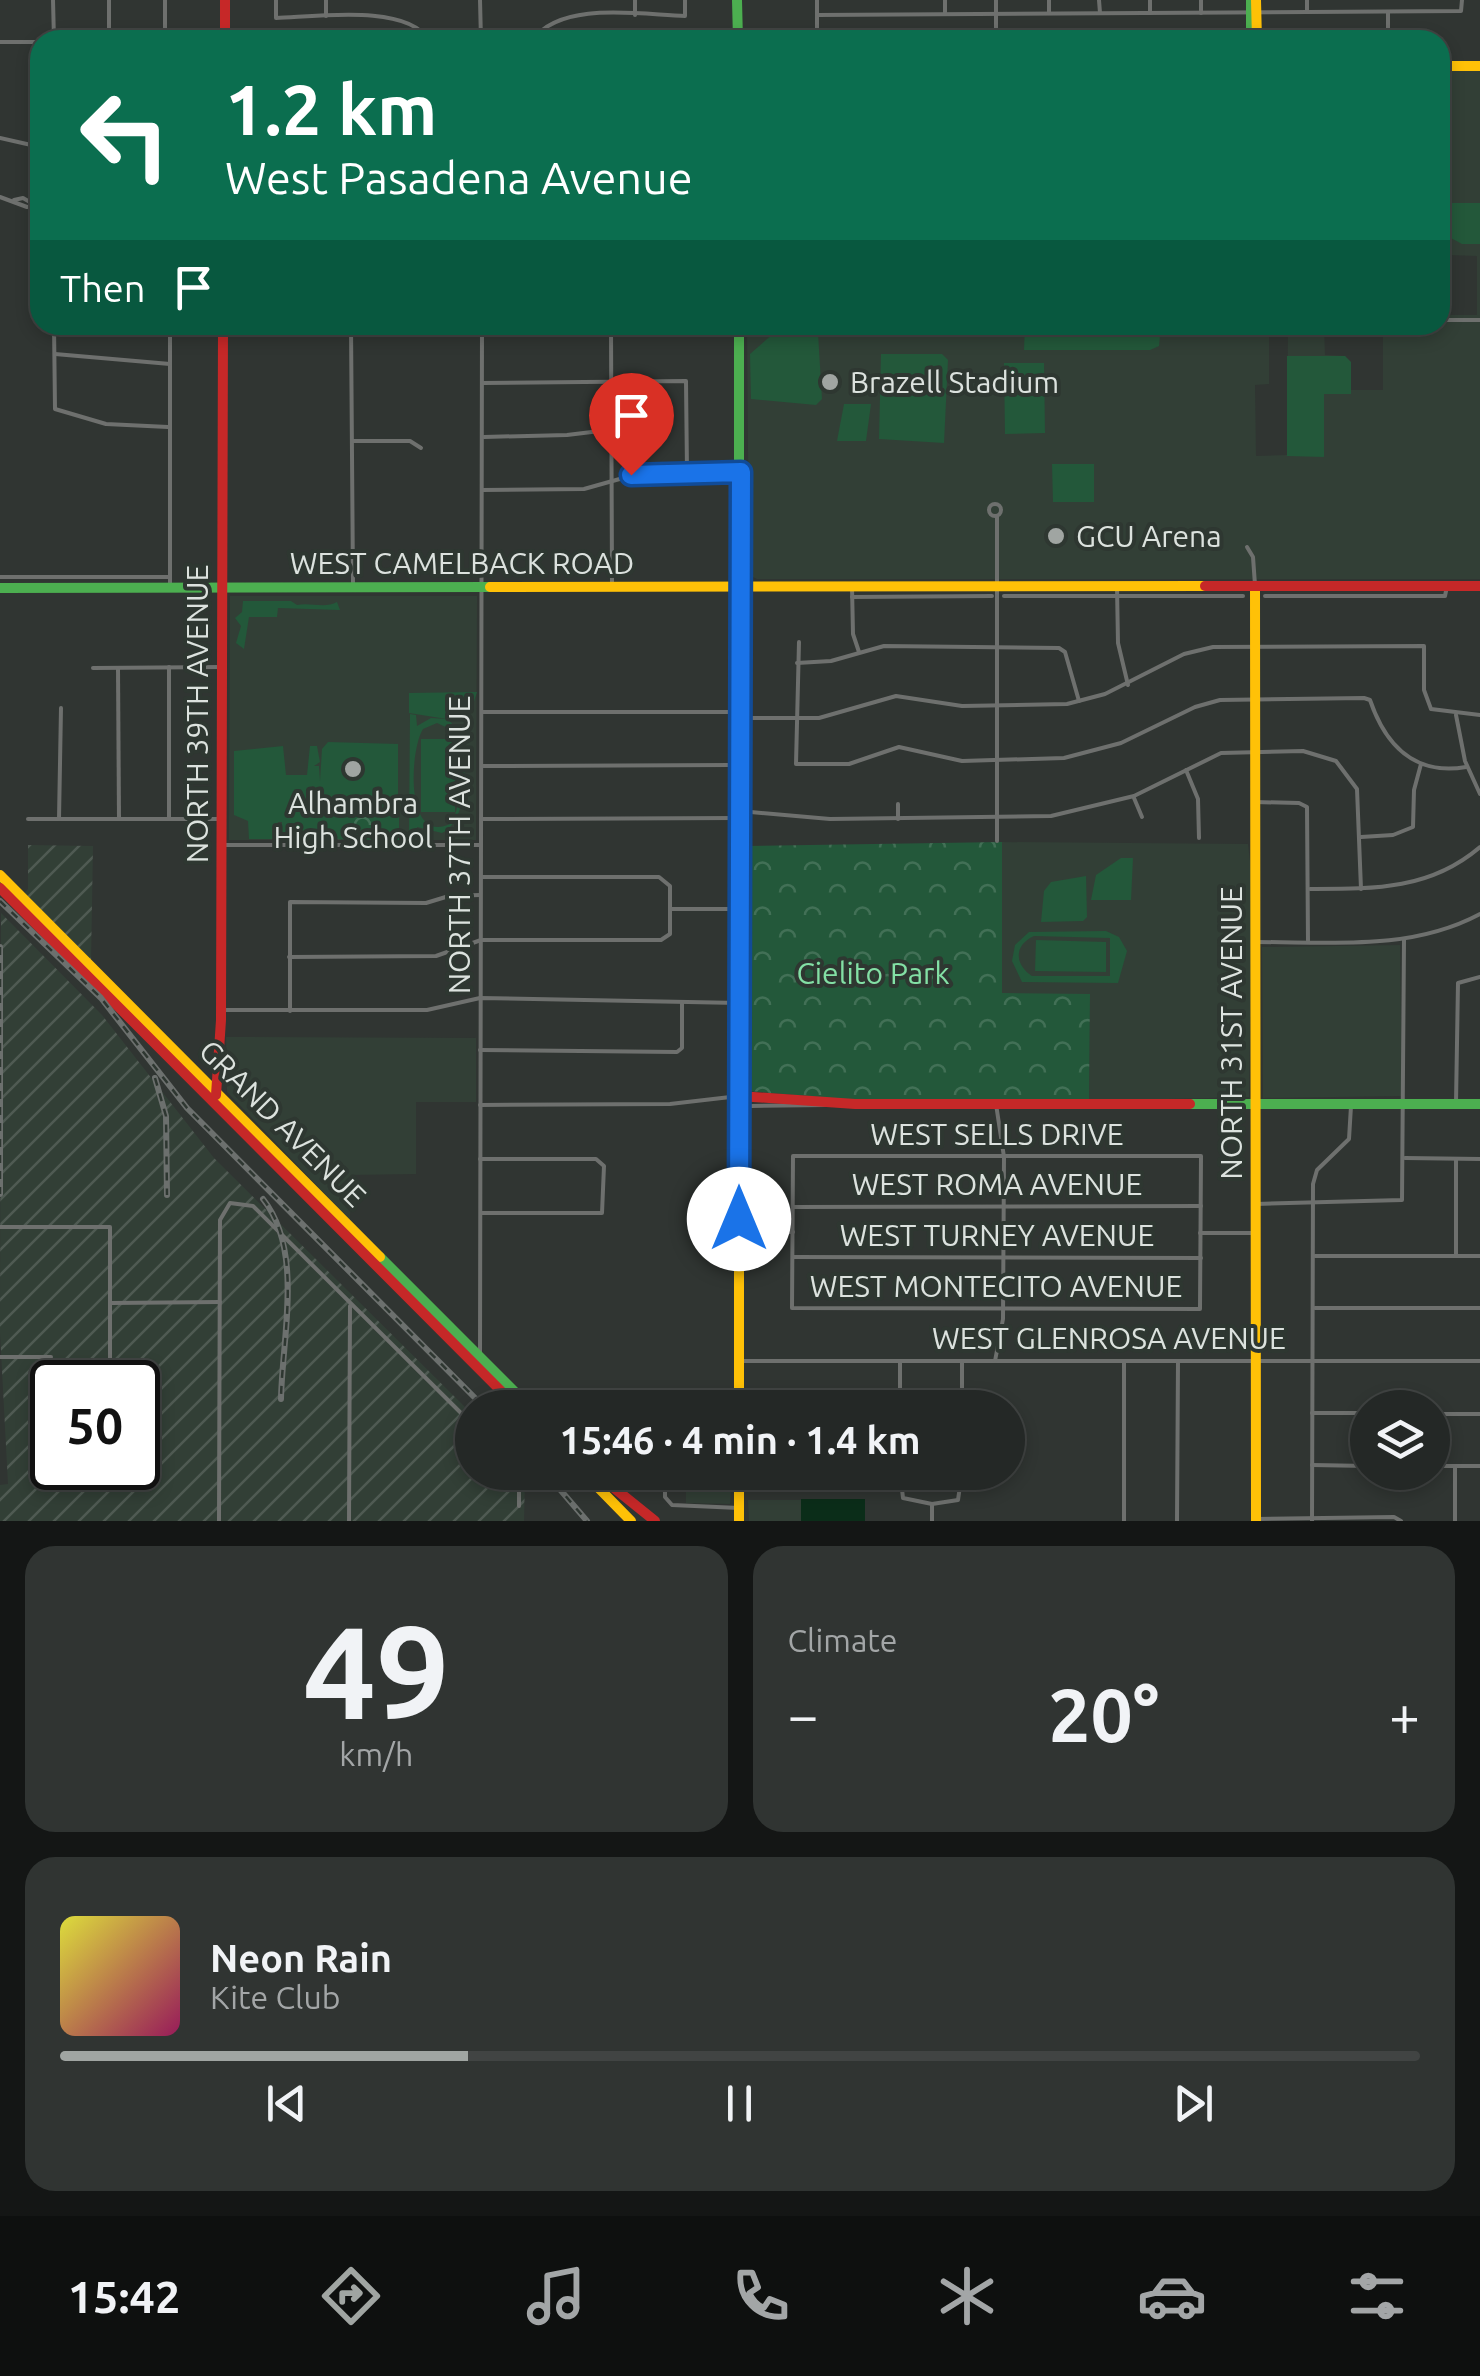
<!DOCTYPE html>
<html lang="en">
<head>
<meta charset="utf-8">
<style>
  :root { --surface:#242826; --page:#303432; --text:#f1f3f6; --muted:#a3a6a7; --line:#414443; --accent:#a0a5a2 }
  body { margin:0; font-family:Ubuntu,sans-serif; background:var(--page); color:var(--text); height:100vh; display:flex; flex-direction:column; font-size:38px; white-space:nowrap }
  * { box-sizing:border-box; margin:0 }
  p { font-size:32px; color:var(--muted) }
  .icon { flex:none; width:55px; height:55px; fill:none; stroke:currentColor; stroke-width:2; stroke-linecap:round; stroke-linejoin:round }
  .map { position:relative; height:1521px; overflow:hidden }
  .side { display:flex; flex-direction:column; gap:25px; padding:25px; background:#141615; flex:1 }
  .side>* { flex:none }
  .banner { position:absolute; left:30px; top:30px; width:1420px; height:305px; border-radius:30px; box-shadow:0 5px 15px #0003,0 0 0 2px var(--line); background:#0b6e4f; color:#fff; overflow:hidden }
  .buttons { position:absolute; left:1350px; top:1390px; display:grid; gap:20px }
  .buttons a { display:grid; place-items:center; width:100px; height:100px; border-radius:50%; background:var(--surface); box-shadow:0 5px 15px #0003,0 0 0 2px var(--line); font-size:50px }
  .speed { position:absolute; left:30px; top:1360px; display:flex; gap:20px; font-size:50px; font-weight:700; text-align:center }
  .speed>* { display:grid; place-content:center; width:130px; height:130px; border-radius:50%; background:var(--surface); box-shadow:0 5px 15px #0003,0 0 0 2px var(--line); line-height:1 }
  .speed .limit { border:5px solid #111; border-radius:15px; background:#fff; color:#111 }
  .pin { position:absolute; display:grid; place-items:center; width:85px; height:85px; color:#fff; margin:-102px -42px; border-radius:50% 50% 50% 0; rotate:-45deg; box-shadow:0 0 10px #0007 }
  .pin .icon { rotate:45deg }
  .me { position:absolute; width:110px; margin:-55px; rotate:0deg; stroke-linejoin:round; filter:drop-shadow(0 0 8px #0008) }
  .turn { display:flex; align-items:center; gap:35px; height:210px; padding:0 30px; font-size:45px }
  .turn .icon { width:130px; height:130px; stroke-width:2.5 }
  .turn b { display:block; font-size:70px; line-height:85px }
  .then { display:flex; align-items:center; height:95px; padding:0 30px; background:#0003; gap:20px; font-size:38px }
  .big { font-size:75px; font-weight:700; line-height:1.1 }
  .side .widget { flex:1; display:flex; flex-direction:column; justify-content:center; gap:15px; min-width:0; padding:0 35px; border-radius:30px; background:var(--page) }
  .side .dial { align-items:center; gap:0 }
  .dial b { font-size:130px; line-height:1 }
  .song { display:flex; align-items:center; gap:30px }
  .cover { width:120px; height:120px; border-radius:15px; background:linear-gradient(135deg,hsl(60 70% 55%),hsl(330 70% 35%)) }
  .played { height:10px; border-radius:5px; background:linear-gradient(90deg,var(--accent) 30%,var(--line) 30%) }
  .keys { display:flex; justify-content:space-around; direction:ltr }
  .heat { display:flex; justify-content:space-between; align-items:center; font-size:55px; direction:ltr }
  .side .tiles { flex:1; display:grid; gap:25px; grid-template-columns:1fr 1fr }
  .widget:last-child { grid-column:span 2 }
  .trip { position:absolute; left:455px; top:1390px; width:570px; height:100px; border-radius:50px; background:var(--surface); box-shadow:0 5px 15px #0003,0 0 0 2px var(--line); font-weight:700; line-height:100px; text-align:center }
  .tab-bar { display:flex; height:160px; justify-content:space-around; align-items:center; background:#0e100f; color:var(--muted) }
  .tab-bar .icon { width:70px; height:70px }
  .tab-bar .active { color:var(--accent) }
  .tab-bar b { font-size:45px; color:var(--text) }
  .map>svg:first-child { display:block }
</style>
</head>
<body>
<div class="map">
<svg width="1480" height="1521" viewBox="0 0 1480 1521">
  <defs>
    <pattern id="industrial-furrows" width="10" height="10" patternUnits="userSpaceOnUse" patternTransform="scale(2.5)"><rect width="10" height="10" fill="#323f36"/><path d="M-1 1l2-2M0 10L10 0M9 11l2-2" fill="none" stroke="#4f5a53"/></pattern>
    <pattern id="park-crowns" width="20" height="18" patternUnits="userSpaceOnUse" patternTransform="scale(2.5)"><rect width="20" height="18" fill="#23583a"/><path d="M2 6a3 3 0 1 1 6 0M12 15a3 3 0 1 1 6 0" fill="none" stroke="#427056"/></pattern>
  </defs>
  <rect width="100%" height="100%" fill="#303532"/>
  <!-- built -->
  <g fill="#323f36" fill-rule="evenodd">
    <path d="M 1480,67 L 1480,579 L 757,579 L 749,575 L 747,325 L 1269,325 L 1269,384 L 1255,385 L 1256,456 L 1287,455 L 1288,325 L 1324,325 L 1325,355 L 1345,356 L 1351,362 L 1351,390 L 1383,390 L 1383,325 L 1440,325 L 1440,68 ZM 1448,255 L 1477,256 L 1477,315 L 1448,315 Z"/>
    <path d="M 230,596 L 477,596 L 476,840 L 229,840 Z"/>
    <path d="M 1002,842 L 1248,844 L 1252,878 L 1249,1097 L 1089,1101 L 1090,994 L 1002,994 Z"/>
    <path d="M 1400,945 L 1402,1096 L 1263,1098 L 1262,947 Z"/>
    <path d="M 226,1037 L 476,1038 L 476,1102 L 416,1102 L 416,1174 L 351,1175 L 350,1220 L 227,1092 Z"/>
    <path d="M 686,1473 L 732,1473 L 730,1504 L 686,1503 Z"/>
    <path d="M 748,1500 L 801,1500 L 801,1521 L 749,1521 Z"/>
  </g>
  <!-- industrial -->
  <g fill="url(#industrial-furrows)" fill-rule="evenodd">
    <path d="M 28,845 L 93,846 L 91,961 L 24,894 L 28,889 Z"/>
    <path d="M 1,913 L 102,1015 L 214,1158 L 472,1414 L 472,1472 L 525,1473 L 524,1521 L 0,1521 L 0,1485 L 8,1484 L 0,1332 ZM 52,1382 L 138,1382 L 138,1468 L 52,1468 Z"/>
  </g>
  <!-- grass -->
  <g fill="#23583a" fill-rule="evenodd">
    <path d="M 1449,203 L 1480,203 L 1480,244 L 1462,244 L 1449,237 Z"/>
    <path d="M 1025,325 L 1161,325 L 1159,346 L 1150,350 L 1024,350 Z"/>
    <path d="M 775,332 L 818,333 L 822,399 L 816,405 L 751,399 L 750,354 Z"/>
    <path d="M 881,354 L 942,354 L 948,360 L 944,443 L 879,439 Z"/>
    <path d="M 1287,356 L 1345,356 L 1351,362 L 1351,394 L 1324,394 L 1324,457 L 1287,456 Z"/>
    <path d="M 1004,363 L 1044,363 L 1045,433 L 1005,434 Z"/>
    <path d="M 844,404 L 871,404 L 866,441 L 837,441 Z"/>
    <path d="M 1052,464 L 1094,464 L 1094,502 L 1053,502 Z"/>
    <path d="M 243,601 L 291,601 L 297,605 C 310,602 325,609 337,602 L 340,610 L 278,608 L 277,617 L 249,617 L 244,649 L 236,643 L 241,626 L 235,618 L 242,612 Z"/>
    <path d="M 477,692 L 471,711 L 464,710 L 453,720 L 409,713 L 409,693 Z"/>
    <path d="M 410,714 L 416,715 L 417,726 L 431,718 L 447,719 C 472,736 472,820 442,833 L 417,827 L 417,835 L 409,836 ZM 437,723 L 452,730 C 462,751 464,806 450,824 C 404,845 410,749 423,729 Z"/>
    <rect x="421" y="739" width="34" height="73"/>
    <path d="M 328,742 L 398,744 L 398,812 L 322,816 L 322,820 L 330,820 L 322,826 L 321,839 L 282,839 L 282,822 L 278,822 L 277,839 L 249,839 L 248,821 L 234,815 L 234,751 L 283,746 L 286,775 L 307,775 L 310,746 L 317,746 L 320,762 L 314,766 L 319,766 L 320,781 L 322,749 Z"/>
    <path d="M 1121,858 L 1133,858 L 1131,900 L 1091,900 L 1096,875 Z"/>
    <path d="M 1086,876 L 1087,917 L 1083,921 L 1041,922 L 1044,891 L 1051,882 Z"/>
    <path d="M 1106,931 L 1119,937 L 1127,951 L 1118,983 L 1022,982 L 1012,961 L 1015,945 L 1029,932 ZM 1034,936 L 1110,938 L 1110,976 L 1032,976 C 1014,964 1014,945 1034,936 Z"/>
    <path d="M 1036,940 L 1106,942 L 1106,972 L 1035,971 Z"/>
  </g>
  <!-- park -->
  <g fill="url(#park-crowns)">
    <path d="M 322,816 L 399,816 L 399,840 L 321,839 Z"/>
    <path d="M 1002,842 L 1002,993 L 1090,994 L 1089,1101 L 854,1100 L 748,1091 L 747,846 Z"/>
  </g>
  <!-- water -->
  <rect fill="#0b2d19" x="801" y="1499" width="64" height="22"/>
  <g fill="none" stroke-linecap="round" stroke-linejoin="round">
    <!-- street -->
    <g stroke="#6e706e" stroke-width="4">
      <path d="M 53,0 L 54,40"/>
      <path d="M 109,0 L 109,40"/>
      <path d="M 165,0 L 165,40"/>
      <path d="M 276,0 L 276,18 C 312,17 408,3 428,40"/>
      <path d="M 326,0 L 326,16"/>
      <path d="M 480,0 L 481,40"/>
      <path d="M 635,0 L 635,15"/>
      <path d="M 817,0 L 817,40"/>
      <path d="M 996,0 L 996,40"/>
      <path d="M 1049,0 L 1049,13"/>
      <path d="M 1099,0 L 1100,13"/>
      <path d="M 1150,0 L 1150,13"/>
      <path d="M 1307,0 L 1307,12"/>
      <path d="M 1201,13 L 1201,0"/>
      <path d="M 945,14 L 945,0"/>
      <path d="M 817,15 L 1461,11 L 1462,0"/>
      <path d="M 533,40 C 561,0 643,15 685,16 L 685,0"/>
      <path d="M 1388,40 L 1388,12"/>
      <path d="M 0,42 L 40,42"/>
      <path d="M 0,138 L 40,147"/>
      <path d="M 0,197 L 27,207 L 40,206"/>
      <path d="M 14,200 L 23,198 L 35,205"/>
      <path d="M 1440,320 L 1480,320"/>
      <path d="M 54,325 L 55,409 L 106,424 L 168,427"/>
      <path d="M 170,325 L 170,588"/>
      <path d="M 351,325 L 353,585"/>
      <path d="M 611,325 L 612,585"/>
      <path d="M 1245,325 L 1247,325"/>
      <path d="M 482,328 L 737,328"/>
      <path d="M 55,354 L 170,364"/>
      <path d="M 483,383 L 686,381 L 687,472"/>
      <path d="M 484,437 L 567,435 L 633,427"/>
      <path d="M 352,441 L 410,441 L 421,448"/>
      <path d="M 482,490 L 584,489 L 641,473 L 740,472"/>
      <circle cx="995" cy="510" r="6"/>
      <path d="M 997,516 L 997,841"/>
      <path d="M 1247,547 L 1253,557 L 1255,585"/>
      <path d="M 0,577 L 170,577"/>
      <path d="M 852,587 L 853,634 L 859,652"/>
      <path d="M 1117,587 L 1118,643 L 1128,685"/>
      <path d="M 1004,596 L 1243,596"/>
      <path d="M 1265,596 L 1445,596 L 1447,586"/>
      <path d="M 852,597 L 992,596"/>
      <path d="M 799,642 L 796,764 L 849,764 L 899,747 L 962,761 L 1064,758 L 1121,743 L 1195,707 L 1220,700 L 1364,698 L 1370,700 C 1385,744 1414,776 1466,767"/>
      <path d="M 797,663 L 831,661 L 884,646 L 1059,648 L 1065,652 L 1079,701"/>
      <path d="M 93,668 L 222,667"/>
      <path d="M 118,668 L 119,819"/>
      <path d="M 482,712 L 737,712"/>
      <path d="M 1456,715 L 1465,761 L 1480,794"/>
      <path d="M 740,718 L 819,718 L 896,696 L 962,706 L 1067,704 L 1105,694 L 1184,654 L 1213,647 L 1424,646 L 1424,690 L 1431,709 L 1480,715"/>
      <path d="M 482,766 L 731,765"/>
      <path d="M 1186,770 L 1198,799 L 1199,838"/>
      <path d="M 1134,798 L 1142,817"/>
      <path d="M 1255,802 L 1299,803 L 1307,807 L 1308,942"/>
      <path d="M 740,811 L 830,819 L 1051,816 L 1134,796 L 1221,753 L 1303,751 L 1336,761 L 1357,789 L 1361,889"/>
      <path d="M 28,819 L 221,819"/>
      <path d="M 59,819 L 61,708"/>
      <path d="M 169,819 L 169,667"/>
      <path d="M 481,819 L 737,818"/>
      <path d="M 898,819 L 898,804"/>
      <path d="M 731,830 L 731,689"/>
      <path d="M 1361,837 L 1393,835 L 1413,827 L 1414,790 L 1421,764"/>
      <path d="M 221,845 L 481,845"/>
      <path d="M 1310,889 C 1373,889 1430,890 1480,847"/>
      <path d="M 672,909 L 739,909"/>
      <path d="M 1256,942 C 1332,942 1411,951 1480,914"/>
      <path d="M 289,957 L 436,956 L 481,940 L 661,940 L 670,934 L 670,886 L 659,877 L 481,877"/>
      <path d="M 222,1010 L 427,1010 L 480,998 L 739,1003"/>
      <path d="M 290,1011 L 290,902 L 426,903 L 449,896 L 480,895"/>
      <path d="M 480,1050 L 677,1052 L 682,1048 L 682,1003"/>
      <path d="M 730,1076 L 731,1003"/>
      <path d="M 1456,1103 L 1458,983 L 1480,977"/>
      <path d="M 480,1105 L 670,1104 L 739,1096"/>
      <path d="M 751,1106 L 826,1105"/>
      <path d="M 793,1156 L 1201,1156 L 1200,1309 L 792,1308 Z"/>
      <path d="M 1405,1158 L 1480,1159"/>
      <path d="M 480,1159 L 596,1159 L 604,1166 L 602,1213 L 481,1213"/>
      <path d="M 1456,1159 L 1456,1256"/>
      <path d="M 1256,1204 L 1402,1200 L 1404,940"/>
      <path d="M 793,1207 L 1201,1206"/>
      <path d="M 0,1227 L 110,1227 L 110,1382"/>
      <path d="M 739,1232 L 793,1232"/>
      <path d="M 1200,1233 L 1256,1233"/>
      <path d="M 1315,1256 L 1480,1256"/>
      <path d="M 793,1257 L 1201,1258"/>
      <path d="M 111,1303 L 220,1302"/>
      <path d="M 1315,1308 L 1480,1308"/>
      <path d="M 480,1356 L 482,325"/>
      <path d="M 0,1357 L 51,1357"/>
      <path d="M 739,1361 L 1480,1361"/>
      <path d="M 995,1361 L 1003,1319 L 1004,1157 L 996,1104"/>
      <path d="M 900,1408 L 900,1362"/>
      <path d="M 962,1408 L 962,1362"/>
      <path d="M 1312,1413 L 1368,1413"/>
      <path d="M 1432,1414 L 1480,1414"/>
      <path d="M 1312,1465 L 1368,1466"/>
      <path d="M 1432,1466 L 1480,1466"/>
      <path d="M 1455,1466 L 1455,1521"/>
      <path d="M 111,1468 L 111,1483"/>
      <path d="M 519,1472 L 519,1506"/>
      <path d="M 665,1472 L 665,1497 L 672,1505 L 739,1508"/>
      <path d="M 900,1472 L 903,1498 L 932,1504 L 958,1500 L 962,1472"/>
      <path d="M 1256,1519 L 1394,1517 L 1401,1521"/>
      <path d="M 219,1521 L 220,1220 L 230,1203 L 253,1206 L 472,1424"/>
      <path d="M 349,1521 L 350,1306"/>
      <path d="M 932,1521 L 932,1504"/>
      <path d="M 1124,1521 L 1124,1361"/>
      <path d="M 1177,1521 L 1178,1361"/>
      <path d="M 1312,1521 L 1313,1184 L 1317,1170 L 1349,1139 L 1351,1106"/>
    </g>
    <!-- fast -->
    <g stroke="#4caf50" stroke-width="10">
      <path d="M 737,0 L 738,40"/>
      <path d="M 1251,0 L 1251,40"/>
      <path d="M 739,325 L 739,542"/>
      <path d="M 0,588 L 490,587"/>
      <path d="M 1190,1104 L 1480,1104"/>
      <path d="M 380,1257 L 531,1408"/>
    </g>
    <!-- slow -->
    <g stroke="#ffc107" stroke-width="10">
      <path d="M 1256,0 L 1257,40"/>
      <path d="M 1440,66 L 1480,66"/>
      <path d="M 739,542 L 739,1408"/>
      <path d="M 490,587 L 1205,586"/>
      <path d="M 1255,587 L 1256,1521"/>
      <path d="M 0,875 L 380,1257"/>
      <path d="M 583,1472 L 631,1521"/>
      <path d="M 739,1472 L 739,1521"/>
    </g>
    <!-- jam -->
    <g stroke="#c62828" stroke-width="10">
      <path d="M 225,0 L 225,40"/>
      <path d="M 1205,586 L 1480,586"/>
      <path d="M 0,888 L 518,1408"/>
      <path d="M 216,1095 L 221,1020 L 223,325"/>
      <path d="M 739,1096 L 855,1104 L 1190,1104"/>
      <path d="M 598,1475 L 655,1521"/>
    </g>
    <defs>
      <g id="rail">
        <path d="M 0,901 L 101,998 L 187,1108 L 485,1408"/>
        <path d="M 0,947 L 0,1194"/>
        <path d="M 155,1078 L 166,1116 L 167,1195"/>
        <path d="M 263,1199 C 304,1251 282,1337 281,1399"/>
        <path d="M 545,1472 L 587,1521"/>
      </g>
    </defs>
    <!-- rail casing -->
    <use href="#rail" stroke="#6c706e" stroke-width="6"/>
    <!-- rail -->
    <use href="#rail" stroke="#2e3731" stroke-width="2.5" stroke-dasharray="8" stroke-linecap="butt"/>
  </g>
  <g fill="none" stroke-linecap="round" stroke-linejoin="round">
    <defs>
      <path id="route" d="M 631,475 L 741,472 L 739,1219"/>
    </defs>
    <!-- route casing -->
    <use href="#route" stroke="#114b97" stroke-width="25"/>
    <!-- route -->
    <use href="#route" stroke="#1a73e8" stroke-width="18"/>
  </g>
  <!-- markers -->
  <g fill="#a0a5a2" stroke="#2e3731" stroke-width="4">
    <circle cx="830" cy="382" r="10"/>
    <circle cx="1056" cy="536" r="10"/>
    <circle cx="353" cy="769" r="10"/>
  </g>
  <g text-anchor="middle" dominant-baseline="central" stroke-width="8" stroke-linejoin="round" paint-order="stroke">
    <!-- poi labels -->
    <g font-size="30" fill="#dce2de" stroke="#2e3731" text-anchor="start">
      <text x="850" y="382">Brazell Stadium</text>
      <text x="1076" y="536">GCU Arena</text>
      <text x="353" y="803" text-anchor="middle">Alhambra<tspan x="353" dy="34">High School</tspan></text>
    </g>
    <!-- street labels -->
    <g font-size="30" fill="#dce2de" stroke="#2e3731">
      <text x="462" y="563">WEST CAMELBACK ROAD</text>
      <text transform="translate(197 714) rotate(-90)">NORTH 39TH AVENUE</text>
      <text transform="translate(459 845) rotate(-90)">NORTH 37TH AVENUE</text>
      <text transform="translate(1231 1033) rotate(-90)">NORTH 31ST AVENUE</text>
      <text transform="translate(283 1123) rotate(45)">GRAND AVENUE</text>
      <text x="997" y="1134">WEST SELLS DRIVE</text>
      <text x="997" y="1184">WEST ROMA AVENUE</text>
      <text x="997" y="1235">WEST TURNEY AVENUE</text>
      <text x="996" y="1286">WEST MONTECITO AVENUE</text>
      <text x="1109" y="1338">WEST GLENROSA AVENUE</text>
    </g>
    <!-- park labels -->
    <g font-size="30" fill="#83e0a5" stroke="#2e3731">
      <text x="873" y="973">Cielito Park</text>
    </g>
  </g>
</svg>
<div class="buttons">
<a><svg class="icon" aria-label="layers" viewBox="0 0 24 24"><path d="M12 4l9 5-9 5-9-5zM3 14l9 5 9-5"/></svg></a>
</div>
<div class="speed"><div class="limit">50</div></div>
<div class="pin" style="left:631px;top:475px;background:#d93025"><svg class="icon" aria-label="arrive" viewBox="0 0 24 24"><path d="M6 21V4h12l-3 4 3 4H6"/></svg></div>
<svg class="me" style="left:739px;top:1219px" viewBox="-20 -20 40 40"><circle r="19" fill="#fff"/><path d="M0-13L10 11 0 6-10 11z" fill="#1a73e8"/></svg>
<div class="trip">15:46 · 4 min · 1.4 km</div>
<div class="banner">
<div class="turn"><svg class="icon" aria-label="left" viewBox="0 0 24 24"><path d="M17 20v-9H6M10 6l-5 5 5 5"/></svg><div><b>1.2 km</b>West Pasadena Avenue</div></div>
<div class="then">Then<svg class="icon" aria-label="arrive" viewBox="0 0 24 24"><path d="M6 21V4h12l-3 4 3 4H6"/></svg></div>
</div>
</div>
<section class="side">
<div class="tiles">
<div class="widget dial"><b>49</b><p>km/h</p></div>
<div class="widget"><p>Climate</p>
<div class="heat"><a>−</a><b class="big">20°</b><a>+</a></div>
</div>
<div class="widget">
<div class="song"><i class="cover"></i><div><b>Neon Rain</b><p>Kite Club</p></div></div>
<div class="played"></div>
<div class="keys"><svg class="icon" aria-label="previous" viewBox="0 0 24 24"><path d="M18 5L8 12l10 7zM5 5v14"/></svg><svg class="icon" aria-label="pause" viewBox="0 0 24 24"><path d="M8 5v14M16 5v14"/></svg><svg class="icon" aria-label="next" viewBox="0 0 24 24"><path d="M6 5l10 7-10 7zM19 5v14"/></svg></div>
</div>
</div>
</section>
<nav class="tab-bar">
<b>15:42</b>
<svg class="icon active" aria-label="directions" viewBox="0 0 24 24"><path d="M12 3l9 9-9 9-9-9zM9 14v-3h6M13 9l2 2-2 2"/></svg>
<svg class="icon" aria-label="music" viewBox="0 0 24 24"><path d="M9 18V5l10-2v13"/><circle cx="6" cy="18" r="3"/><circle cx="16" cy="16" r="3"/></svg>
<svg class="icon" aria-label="phone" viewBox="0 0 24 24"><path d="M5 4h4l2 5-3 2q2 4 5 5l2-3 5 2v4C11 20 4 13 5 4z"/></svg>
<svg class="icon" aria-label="climate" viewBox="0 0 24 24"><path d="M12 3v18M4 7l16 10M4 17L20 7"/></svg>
<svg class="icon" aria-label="car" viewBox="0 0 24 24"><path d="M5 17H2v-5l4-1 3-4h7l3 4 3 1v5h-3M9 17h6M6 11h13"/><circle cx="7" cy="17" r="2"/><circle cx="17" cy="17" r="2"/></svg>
<svg class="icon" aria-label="filters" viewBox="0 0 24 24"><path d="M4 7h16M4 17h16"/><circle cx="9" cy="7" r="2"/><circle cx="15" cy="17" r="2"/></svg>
</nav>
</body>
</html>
